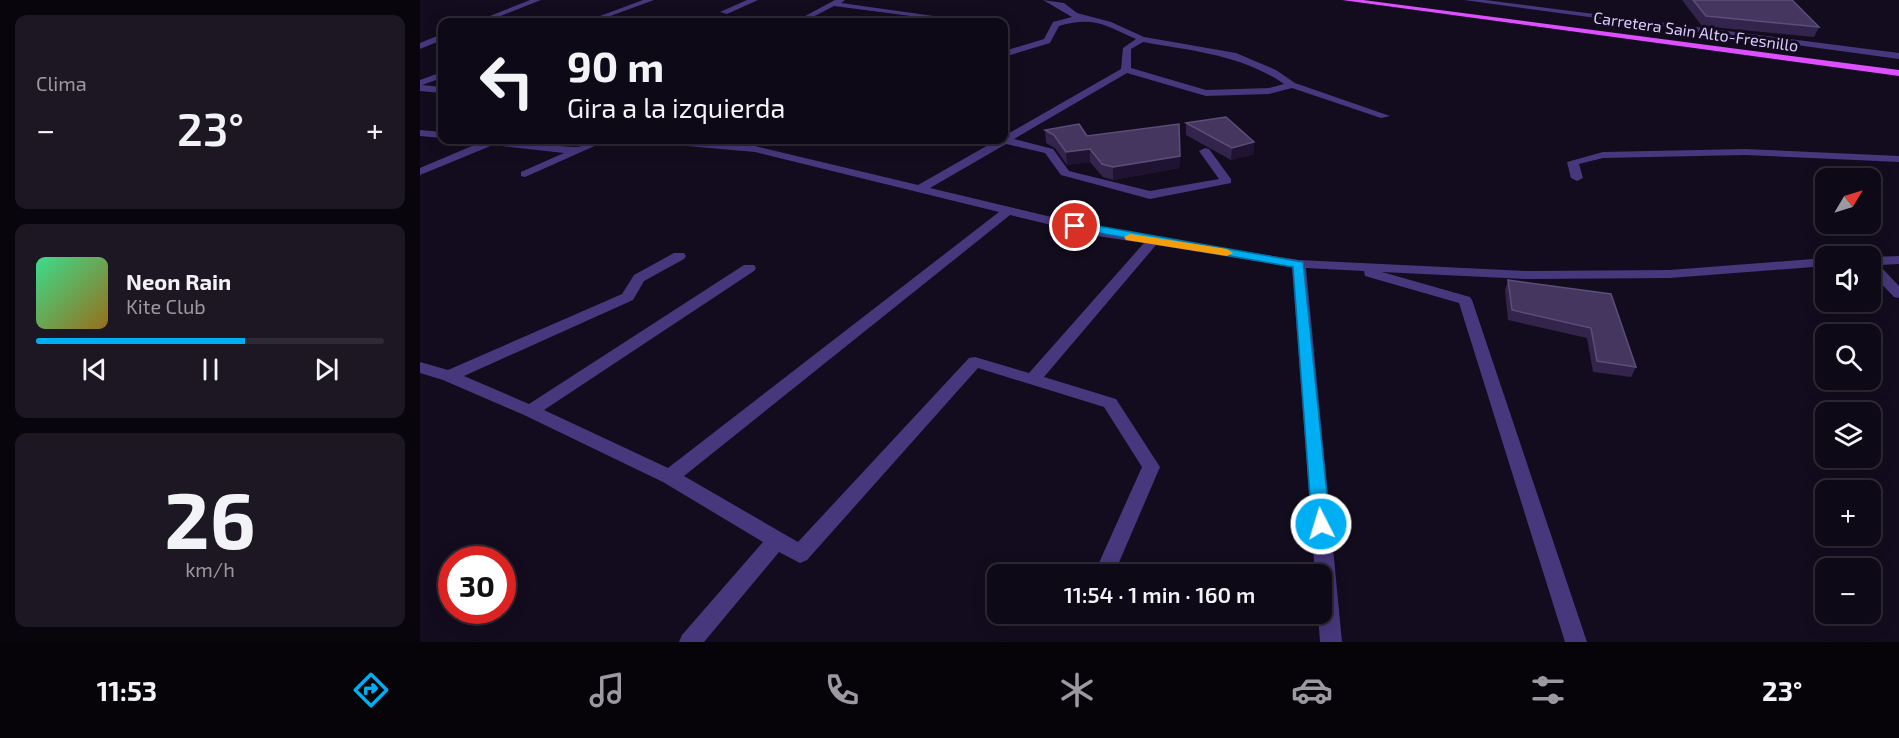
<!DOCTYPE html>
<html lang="es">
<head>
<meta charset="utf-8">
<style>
  :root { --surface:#0e0916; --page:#1c1723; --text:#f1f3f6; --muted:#9b9aa1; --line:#2e2a35; --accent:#00aef4 }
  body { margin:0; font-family:"Exo 2",sans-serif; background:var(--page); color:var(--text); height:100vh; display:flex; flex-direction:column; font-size:22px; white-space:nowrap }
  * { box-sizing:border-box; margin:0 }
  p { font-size:20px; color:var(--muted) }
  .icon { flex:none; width:33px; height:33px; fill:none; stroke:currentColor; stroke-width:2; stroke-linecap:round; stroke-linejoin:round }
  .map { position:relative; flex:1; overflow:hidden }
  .drawer { display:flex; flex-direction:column; gap:15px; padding:15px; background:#08050c; width:420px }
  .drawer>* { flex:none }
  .guide { position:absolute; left:18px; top:18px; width:570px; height:126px; border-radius:12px; box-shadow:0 3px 15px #0003,0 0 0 2px var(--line); background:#0e0916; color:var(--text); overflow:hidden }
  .needle { width:39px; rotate:52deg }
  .fabs { position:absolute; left:1395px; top:168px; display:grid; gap:12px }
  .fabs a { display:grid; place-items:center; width:66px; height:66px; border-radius:12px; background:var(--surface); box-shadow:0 3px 15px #0003,0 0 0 2px var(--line); font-size:30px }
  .speed { position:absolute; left:18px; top:546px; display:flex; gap:12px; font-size:30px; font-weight:700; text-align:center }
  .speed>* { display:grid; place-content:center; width:78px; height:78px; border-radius:50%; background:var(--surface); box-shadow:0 3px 15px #0003,0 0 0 2px var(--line); line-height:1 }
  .speed .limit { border:9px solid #d22; background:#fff; color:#111 }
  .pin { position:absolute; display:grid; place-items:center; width:51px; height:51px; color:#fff; margin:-26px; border:3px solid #fff; border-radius:50%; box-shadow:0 2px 6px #0007 }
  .me { position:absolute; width:66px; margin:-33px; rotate:355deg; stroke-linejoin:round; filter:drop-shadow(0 0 4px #0008) }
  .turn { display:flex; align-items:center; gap:21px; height:126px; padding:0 30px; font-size:27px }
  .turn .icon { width:78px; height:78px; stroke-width:2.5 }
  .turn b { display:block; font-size:42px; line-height:51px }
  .big { font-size:45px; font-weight:600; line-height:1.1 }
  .drawer .tile { flex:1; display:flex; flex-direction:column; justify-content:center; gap:9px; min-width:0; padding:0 21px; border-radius:12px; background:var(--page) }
  .drawer .dial { align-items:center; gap:0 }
  .dial b { font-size:78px; line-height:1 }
  .song { display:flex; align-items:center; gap:18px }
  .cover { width:72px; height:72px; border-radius:9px; background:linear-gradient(135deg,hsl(150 70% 55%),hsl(40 70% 35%)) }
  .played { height:6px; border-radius:3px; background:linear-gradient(90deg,var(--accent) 60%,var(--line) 60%) }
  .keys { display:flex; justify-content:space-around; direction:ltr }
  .heat { display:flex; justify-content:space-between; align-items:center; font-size:33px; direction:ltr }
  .trip { position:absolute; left:567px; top:564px; width:345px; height:60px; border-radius:12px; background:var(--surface); box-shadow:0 3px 15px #0003,0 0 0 2px var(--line); font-weight:600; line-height:60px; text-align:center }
  .tabs { display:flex; height:96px; justify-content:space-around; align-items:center; background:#060409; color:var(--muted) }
  .tabs .icon { width:42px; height:42px }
  .tabs .selected { color:var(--accent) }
  .tabs b { font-size:27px; color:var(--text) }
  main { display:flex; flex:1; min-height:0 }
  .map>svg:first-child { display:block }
</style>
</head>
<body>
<main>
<section class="drawer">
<div class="tile"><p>Clima</p>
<div class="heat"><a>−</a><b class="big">23°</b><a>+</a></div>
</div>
<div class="tile">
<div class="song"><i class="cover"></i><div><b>Neon Rain</b><p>Kite Club</p></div></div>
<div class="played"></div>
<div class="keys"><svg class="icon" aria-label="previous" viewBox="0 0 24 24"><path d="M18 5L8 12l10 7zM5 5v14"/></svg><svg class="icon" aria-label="pause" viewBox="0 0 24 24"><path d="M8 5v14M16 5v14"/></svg><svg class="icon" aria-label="next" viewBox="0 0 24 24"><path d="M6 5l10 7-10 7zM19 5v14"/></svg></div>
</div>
<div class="tile dial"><b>26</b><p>km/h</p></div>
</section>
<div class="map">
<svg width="1479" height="642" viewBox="0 0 1479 642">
  <rect width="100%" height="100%" fill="#130c1e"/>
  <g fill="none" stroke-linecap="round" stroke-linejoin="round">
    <!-- minor -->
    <g fill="#47377d" fill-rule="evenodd">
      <path d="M 110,0 L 121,0 L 65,22 L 55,22 Z"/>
      <path d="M 223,0 L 234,0 L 174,22 L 164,22 Z"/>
      <path d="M 327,0 L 338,0 L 307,14 L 300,12 Z"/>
      <path d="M 415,0 L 425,0 L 421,3 L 556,22 L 537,22 L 414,6 L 383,22 L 374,22 Z"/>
      <path d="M 623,0 L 644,3 L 657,13 L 691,22 L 724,37 L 816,53 L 856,70 L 875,83 L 970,116 L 961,118 L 872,88 L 849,94 L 786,96 L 707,73 L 594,139 L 633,149 L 649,171 L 730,191 L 799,179 L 779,151 L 785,148 L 789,149 L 811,179 L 811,183 L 730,199 L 641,175 L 625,153 L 586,144 L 510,188 L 677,228 L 879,260 L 1107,271 L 1250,270 L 1406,258 L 1406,266 L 1250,278 L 1107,279 L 962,272 L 1050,297 L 1052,300 L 1167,642 L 1145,642 L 1039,303 L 945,276 L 944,271 L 886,268 L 922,642 L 900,642 L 898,614 L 902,614 L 902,574 L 895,574 L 872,267 L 736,245 L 624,377 L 696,399 L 740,467 L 694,574 L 674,574 L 722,467 L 684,407 L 558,368 L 387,560 L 380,563 L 359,552 L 284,642 L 259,642 L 262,635 L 343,542 L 243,482 L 104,415 L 23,380 L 0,373 L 0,362 L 28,370 L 202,294 L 214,275 L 254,253 L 264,253 L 266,256 L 264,259 L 224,281 L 213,300 L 44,376 L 109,404 L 324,265 L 334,265 L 336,268 L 334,271 L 124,410 L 248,468 L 579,212 L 335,152 L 233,143 L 228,140 L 264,140 L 335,146 L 498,185 L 577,140 L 584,140 L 584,136 L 701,69 L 703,48 L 716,39 C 685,25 673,16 639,26 L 630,43 L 584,57 L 584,51 L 624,39 L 633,22 L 652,17 ZM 723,42 C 773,51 822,55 864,84 L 849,88 L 786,90 L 711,68 L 711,49 ZM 590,215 L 677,236 L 724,243 L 609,373 L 555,357 L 549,358 L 378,542 L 264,476 Z"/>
      <path d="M 1044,0 L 1065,0 L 1479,53 L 1479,59 Z"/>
      <path d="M 22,34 L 22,40 L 0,49 L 0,43 Z"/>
      <path d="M 22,72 L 22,78 L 2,85 L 22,87 L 22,93 L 0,91 L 0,80 Z"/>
      <path d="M 0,130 L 22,132 L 22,138 L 0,136 Z"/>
      <path d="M 56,140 C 88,136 121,146 153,147 C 165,148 174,138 188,140 L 105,177 L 101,176 L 101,172 L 144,153 L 73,145 L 0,175 L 0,168 L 59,143 Z"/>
      <path d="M 1325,149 L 1479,156 L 1479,162 L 1325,155 L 1183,158 L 1159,164 L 1163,178 L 1157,181 L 1151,178 L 1147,162 L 1183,152 Z"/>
      <path d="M 1479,256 L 1479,264 L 1459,265 L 1479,286 L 1479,298 L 1474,297 L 1450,272 L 1450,257 Z"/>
    </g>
    <!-- major -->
    <path fill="#de50ff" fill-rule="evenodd" d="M 922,0 L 943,0 L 1479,70 L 1479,76 Z"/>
  </g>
  <!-- wall -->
  <g fill="#33244c">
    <path d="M 1262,0 L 1372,0 L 1399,27 L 1394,37 L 1282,26 Z"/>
    <path d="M 766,123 L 834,142 L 834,154 L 811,160 L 766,135 Z"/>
    <path d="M 625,130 L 760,156 L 759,168 L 693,180 L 683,177 L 670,162 L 647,165 L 635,148 L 626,143 Z"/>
    <path d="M 1088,280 L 1191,294 L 1216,367 L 1211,377 L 1173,372 L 1167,338 L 1088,320 L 1085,290 Z"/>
  </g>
  <!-- shaded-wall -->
  <g fill="#1f1332">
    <path d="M 834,142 L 834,154 L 811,160 L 812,148 Z"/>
    <path d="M 670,149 L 670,162 L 647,165 L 646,152 Z"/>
    <path d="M 760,156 L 759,168 L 693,180 L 693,167 Z"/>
  </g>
  <!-- building -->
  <g fill="#453660" stroke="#5c4d79" stroke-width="1.5">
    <path d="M 1273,0 L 1372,0 L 1399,27 L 1286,16 Z"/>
    <path d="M 806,117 L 834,142 L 812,148 L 766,123 Z"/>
    <path d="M 659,124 L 667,136 L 759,124 L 760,156 L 693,167 L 682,164 L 670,149 L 646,152 L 634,135 L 625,130 Z"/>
    <path d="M 1088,280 L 1191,294 L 1216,367 L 1177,361 L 1171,328 L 1092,310 Z"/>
  </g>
  <!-- route -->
  <path fill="#00aef4" stroke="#00719f" stroke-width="1.5" d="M 655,222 L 883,262 L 910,524 L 907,529 L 901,531 L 894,529 L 892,524 L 873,267 L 651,228 L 649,226 Z"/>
  <!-- slow -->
  <path fill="#f59e0b" d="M 710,234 L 807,249 L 813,253 L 807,256 L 706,240 L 704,237 Z"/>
  <g text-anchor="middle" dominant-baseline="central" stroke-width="6" stroke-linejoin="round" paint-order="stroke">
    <!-- far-street labels -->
    <g font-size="16" fill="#d9c9ff" stroke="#130c1e">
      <text transform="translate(1276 31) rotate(8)">Carretera Sain Alto-Fresnillo</text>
    </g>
  </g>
</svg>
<div class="fabs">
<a><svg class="needle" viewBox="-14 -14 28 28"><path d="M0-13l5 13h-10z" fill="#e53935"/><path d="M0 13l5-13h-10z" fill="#9b9aa1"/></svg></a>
<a><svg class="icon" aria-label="sound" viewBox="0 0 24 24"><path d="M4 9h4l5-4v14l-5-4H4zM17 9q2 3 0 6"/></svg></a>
<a><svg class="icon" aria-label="search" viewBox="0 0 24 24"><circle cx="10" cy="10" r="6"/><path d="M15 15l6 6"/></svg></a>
<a><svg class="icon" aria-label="layers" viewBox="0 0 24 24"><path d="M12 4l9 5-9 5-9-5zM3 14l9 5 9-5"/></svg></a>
<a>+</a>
<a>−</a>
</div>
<div class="speed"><div class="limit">30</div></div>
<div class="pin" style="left:655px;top:226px;background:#d93025"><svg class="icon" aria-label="arrive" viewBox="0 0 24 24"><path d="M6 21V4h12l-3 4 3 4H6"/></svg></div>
<svg class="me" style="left:901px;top:524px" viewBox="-20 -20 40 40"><circle r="17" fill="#00aef4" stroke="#fff" stroke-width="3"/><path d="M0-11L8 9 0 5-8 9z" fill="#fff"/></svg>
<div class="trip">11:54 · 1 min · 160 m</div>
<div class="guide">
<div class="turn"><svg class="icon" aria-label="left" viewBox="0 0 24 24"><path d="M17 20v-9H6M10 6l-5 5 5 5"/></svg><div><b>90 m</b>Gira a la izquierda</div></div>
</div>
</div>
</main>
<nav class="tabs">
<b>11:53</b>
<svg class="icon selected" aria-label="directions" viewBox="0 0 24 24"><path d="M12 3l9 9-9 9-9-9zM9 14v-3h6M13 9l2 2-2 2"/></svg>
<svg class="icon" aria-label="music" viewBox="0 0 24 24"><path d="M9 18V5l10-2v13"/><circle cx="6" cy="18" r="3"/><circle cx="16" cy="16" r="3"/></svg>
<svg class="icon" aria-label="phone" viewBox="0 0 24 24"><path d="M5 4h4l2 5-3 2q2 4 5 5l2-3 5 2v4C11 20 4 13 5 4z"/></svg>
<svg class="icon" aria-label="climate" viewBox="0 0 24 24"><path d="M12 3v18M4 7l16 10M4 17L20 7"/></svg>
<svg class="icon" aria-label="car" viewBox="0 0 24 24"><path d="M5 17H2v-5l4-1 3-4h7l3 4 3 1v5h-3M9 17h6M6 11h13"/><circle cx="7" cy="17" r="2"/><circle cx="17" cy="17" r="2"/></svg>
<svg class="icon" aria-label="filters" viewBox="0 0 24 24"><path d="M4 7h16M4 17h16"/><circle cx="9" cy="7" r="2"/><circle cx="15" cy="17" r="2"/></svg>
<b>23°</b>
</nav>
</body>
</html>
